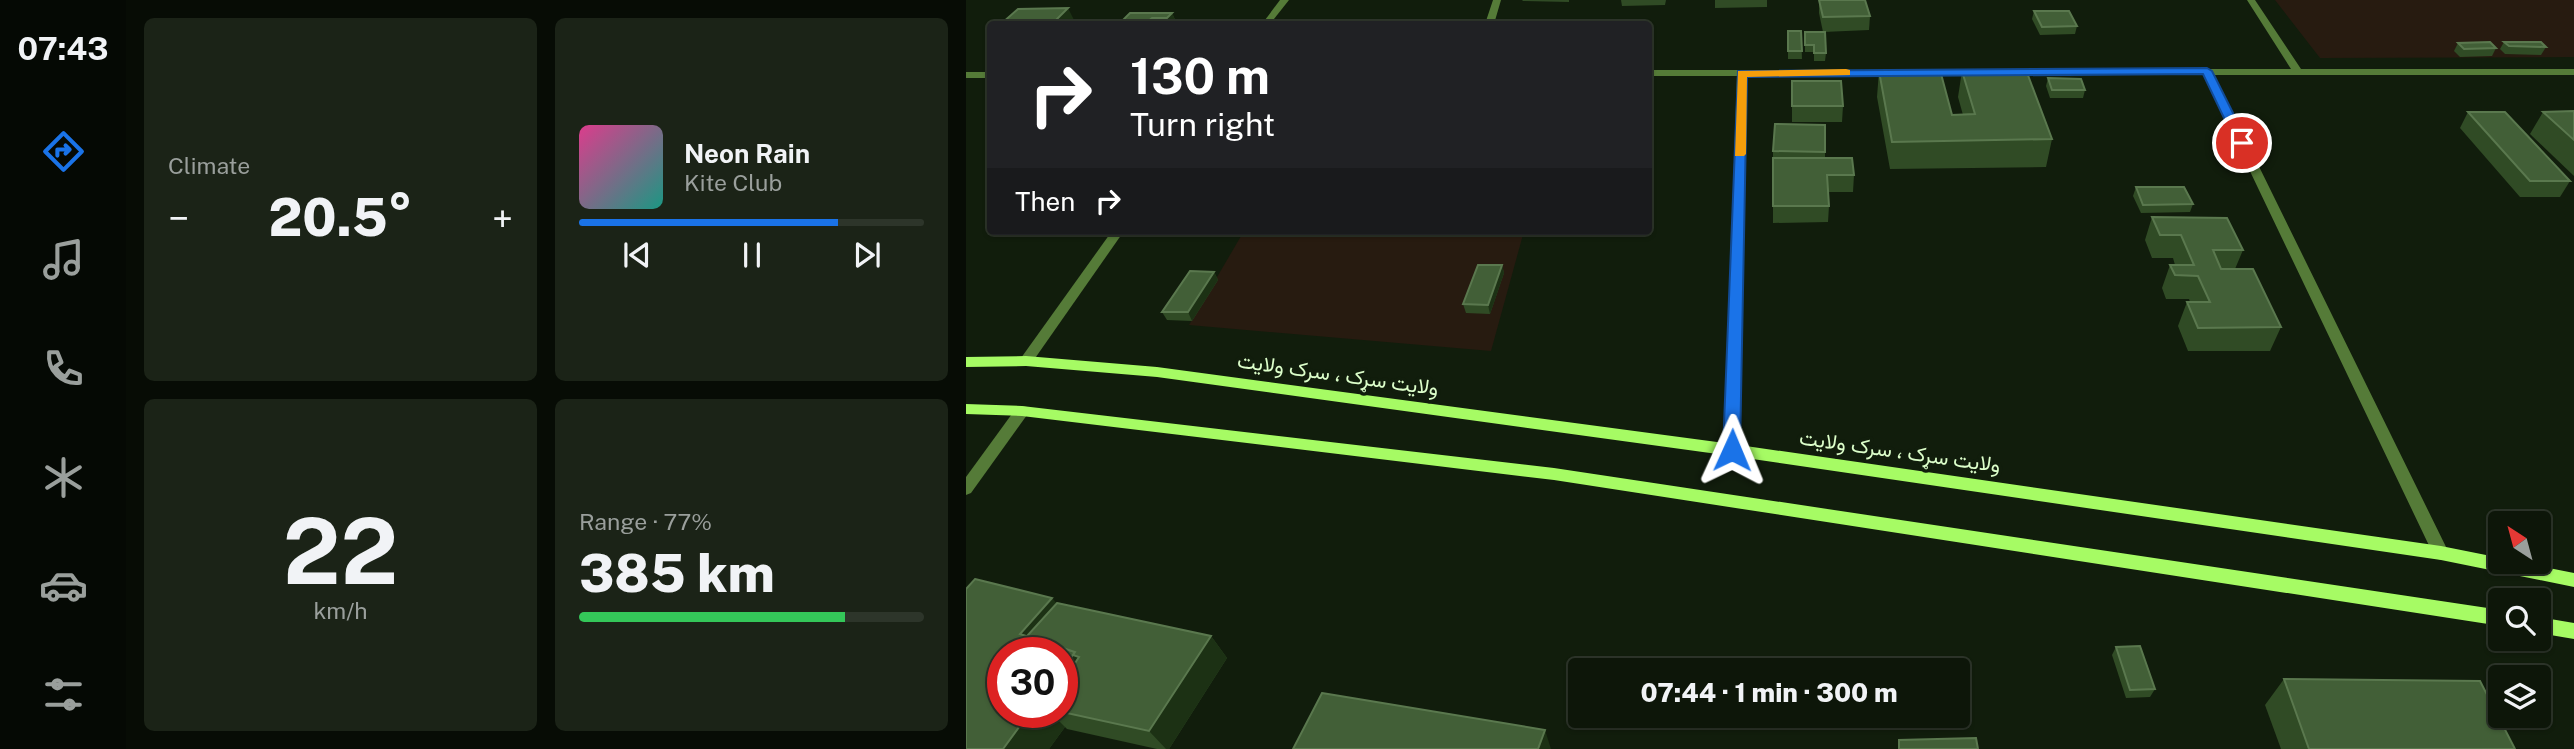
<!DOCTYPE html>
<html lang="en">
<head>
<meta charset="utf-8">
<style>
  :root { --surface:#0d1609; --page:#1b2317; --text:#f1f3f6; --muted:#9a9f9c; --line:#2d352a; --accent:#1a73e8 }
  body { margin:0; font-family:"Public Sans",Vazirmatn,sans-serif; background:var(--page); color:var(--text); height:100vh; display:flex; flex-direction:column; font-size:26px; white-space:nowrap }
  * { box-sizing:border-box; margin:0 }
  p { font-size:23px; color:var(--muted) }
  .icon { flex:none; width:38px; height:38px; fill:none; stroke:currentColor; stroke-width:2; stroke-linecap:round; stroke-linejoin:round }
  .map { position:relative; flex:1; overflow:hidden }
  .drawer { display:flex; flex-direction:column; gap:18px; padding:18px; background:#070c05; width:840px }
  .drawer>* { flex:none }
  .guide { position:absolute; left:21px; top:21px; width:665px; height:214px; border-radius:7px; box-shadow:0 2px 5px #0004,0 0 0 2px var(--line); background:#202124; color:#fff; overflow:hidden }
  .needle { width:46px; rotate:324deg }
  .tools { position:absolute; left:1522px; top:511px; display:grid; gap:14px }
  .tools a { display:grid; place-items:center; width:63px; height:63px; border-radius:7px; background:var(--surface); box-shadow:0 2px 5px #0004,0 0 0 2px var(--line); font-size:35px }
  .speed { position:absolute; left:21px; top:637px; display:flex; gap:14px; font-size:35px; font-weight:700; text-align:center }
  .speed>* { display:grid; place-content:center; width:91px; height:91px; border-radius:50%; background:var(--surface); box-shadow:0 2px 5px #0004,0 0 0 2px var(--line); line-height:1 }
  .speed .limit { border:10px solid #d22; background:#fff; color:#111 }
  .pin { position:absolute; display:grid; place-items:center; width:60px; height:60px; color:#fff; margin:-30px; border:4px solid #fff; border-radius:50%; box-shadow:0 2px 7px #0007 }
  .me { position:absolute; width:77px; margin:-38px; rotate:1deg; stroke-linejoin:round; filter:drop-shadow(0 0 5px #0008) }
  .turn { display:flex; align-items:center; gap:24px; height:147px; padding:0 28px; font-size:32px }
  .turn .icon { width:91px; height:91px; stroke-width:2.5 }
  .turn b { display:block; font-size:49px; line-height:60px }
  .then { display:flex; align-items:center; height:66px; padding:0 28px; background:#0003; gap:14px; font-size:26px }
  .big { font-size:52px; font-weight:800; line-height:1.1 }
  .drawer .tile { flex:1; display:flex; flex-direction:column; justify-content:center; gap:10px; min-width:0; padding:0 24px; border-radius:10px; background:var(--page) }
  .drawer .dial { align-items:center; gap:0 }
  .dial b { font-size:91px; line-height:1 }
  .song { display:flex; align-items:center; gap:21px }
  .cover { width:84px; height:84px; border-radius:10px; background:linear-gradient(135deg,hsl(330 70% 55%),hsl(170 70% 35%)) }
  .played { height:7px; border-radius:4px; background:linear-gradient(90deg,var(--accent) 75%,var(--line) 75%) }
  .keys { display:flex; justify-content:space-around; direction:ltr }
  .heat { display:flex; justify-content:space-between; align-items:center; font-size:38px; direction:ltr }
  .charge { height:10px; border-radius:5px; background:linear-gradient(90deg,#34c759 77%,var(--line) 0) }
  .drawer .tiles { flex:1; display:grid; gap:18px; grid-template-columns:repeat(2,1fr) }
  .trip { position:absolute; left:602px; top:658px; width:402px; height:70px; border-radius:7px; background:var(--surface); box-shadow:0 2px 5px #0004,0 0 0 2px var(--line); font-weight:800; line-height:70px; text-align:center }
  main { display:flex; flex:1; min-height:0 }
  .dock { display:flex; flex-direction:column; width:126px; justify-content:space-around; align-items:center; background:#050904; color:var(--muted) }
  .dock .icon { width:49px; height:49px }
  .dock .on { color:var(--accent) }
  .dock b { font-size:32px; color:var(--text) }
  .map>svg:first-child { display:block }
</style>
</head>
<body>
<main>
<nav class="dock">
<b>07:43</b>
<svg class="icon on" aria-label="directions" viewBox="0 0 24 24"><path d="M12 3l9 9-9 9-9-9zM9 14v-3h6M13 9l2 2-2 2"/></svg>
<svg class="icon" aria-label="music" viewBox="0 0 24 24"><path d="M9 18V5l10-2v13"/><circle cx="6" cy="18" r="3"/><circle cx="16" cy="16" r="3"/></svg>
<svg class="icon" aria-label="phone" viewBox="0 0 24 24"><path d="M5 4h4l2 5-3 2q2 4 5 5l2-3 5 2v4C11 20 4 13 5 4z"/></svg>
<svg class="icon" aria-label="climate" viewBox="0 0 24 24"><path d="M12 3v18M4 7l16 10M4 17L20 7"/></svg>
<svg class="icon" aria-label="car" viewBox="0 0 24 24"><path d="M5 17H2v-5l4-1 3-4h7l3 4 3 1v5h-3M9 17h6M6 11h13"/><circle cx="7" cy="17" r="2"/><circle cx="17" cy="17" r="2"/></svg>
<svg class="icon" aria-label="filters" viewBox="0 0 24 24"><path d="M4 7h16M4 17h16"/><circle cx="9" cy="7" r="2"/><circle cx="15" cy="17" r="2"/></svg>
</nav>
<section class="drawer">
<div class="tiles">
<div class="tile"><p>Climate</p>
<div class="heat"><a>−</a><b class="big">20.5°</b><a>+</a></div>
</div>
<div class="tile">
<div class="song"><i class="cover"></i><div><b>Neon Rain</b><p>Kite Club</p></div></div>
<div class="played"></div>
<div class="keys"><svg class="icon" aria-label="previous" viewBox="0 0 24 24"><path d="M18 5L8 12l10 7zM5 5v14"/></svg><svg class="icon" aria-label="pause" viewBox="0 0 24 24"><path d="M8 5v14M16 5v14"/></svg><svg class="icon" aria-label="next" viewBox="0 0 24 24"><path d="M6 5l10 7-10 7zM19 5v14"/></svg></div>
</div>
<div class="tile dial"><b>22</b><p>km/h</p></div>
<div class="tile"><p>Range · 77%</p><b class="big">385 km</b><div class="charge"></div></div>
</div>
</section>
<div class="map">
<svg width="1608" height="749" viewBox="0 0 1608 749">
  <rect width="100%" height="100%" fill="#111d0c"/>
  <!-- green -->
  <g fill="#271b10">
    <path d="M 1309,0 L 1608,0 L 1608,57 L 1354,58 Z"/>
    <path d="M 278,231 L 558,231 L 525,351 L 223,325 Z"/>
  </g>
  <g fill="none" stroke-linecap="round" stroke-linejoin="round">
    <!-- street -->
    <g fill="#557b38" fill-rule="evenodd">
      <path d="M 314,0 L 323,0 L 304,24 L 296,24 Z"/>
      <path d="M 527,0 L 535,0 L 528,24 L 519,24 Z"/>
      <path d="M 1281,0 L 1289,0 L 1335,69 L 1608,69 L 1608,75 L 1248,75 L 1483,553 L 1481,558 L 1475,560 L 1469,558 L 1238,75 L 1042,75 L 1037,72 L 1042,69 L 1325,69 Z"/>
      <path d="M 1015,69 L 1020,72 L 1019,74 L 958,76 L 953,73 L 958,70 Z"/>
      <path d="M 682,70 L 931,70 L 936,73 L 931,76 L 781,76 L 774,450 L 771,454 L 761,454 L 758,450 L 771,76 L 682,76 Z"/>
      <rect x="0" y="72" width="24" height="6"/>
      <path d="M 146,231 L 158,231 L 65,364 L 55,364 L 53,361 L 55,358 Z"/>
      <path d="M 56,406 L 61,407 L 63,411 L 61,415 L 5,493 L 0,495 L 0,477 L 51,407 Z"/>
    </g>
    <!-- secondary -->
    <g fill="#a6fb64" fill-rule="evenodd">
      <path d="M 60,356 L 191,367 L 766,444 L 1475,546 L 1535,558 L 1535,562 L 1552,562 L 1608,573 L 1608,587 L 1475,560 L 766,456 L 191,377 L 60,366 L 0,367 L 0,357 Z"/>
      <path d="M 0,404 L 56,406 L 588,468 L 1535,610 L 1535,626 L 588,480 L 56,416 L 0,414 Z"/>
      <path d="M 1573,617 L 1608,623 L 1608,639 L 1573,633 Z"/>
    </g>
  </g>
  <!-- wall -->
  <g fill="#304b25" fill-rule="evenodd">
    <path d="M 556,0 L 603,0 L 603,2 L 557,1 Z"/>
    <path d="M 655,0 L 700,0 L 699,5 L 656,6 Z"/>
    <path d="M 749,0 L 801,0 L 801,7 L 749,8 Z"/>
    <path d="M 853,0 L 904,16 L 903,30 L 857,32 L 853,13 Z"/>
    <path d="M 1068,11 L 1111,26 L 1109,34 L 1074,35 L 1066,19 Z"/>
    <path d="M 206,13 L 211,24 L 153,24 Z"/>
    <path d="M 822,31 L 835,31 L 836,59 L 822,59 Z"/>
    <path d="M 839,32 L 860,53 L 859,61 L 848,61 L 848,52 L 839,52 Z"/>
    <path d="M 1538,42 L 1580,47 L 1575,55 L 1539,54 L 1534,49 Z"/>
    <path d="M 1492,43 L 1530,48 L 1526,56 L 1494,57 L 1488,51 Z"/>
    <path d="M 913,71 L 986,115 L 997,115 L 992,97 L 996,71 L 1086,139 L 1080,167 L 924,169 L 911,97 Z"/>
    <path d="M 1082,78 L 1119,90 L 1117,98 L 1084,98 L 1080,86 Z"/>
    <path d="M 826,81 L 877,106 L 876,122 L 826,122 Z"/>
    <path d="M 1608,111 L 1608,176 L 1564,134 L 1577,112 Z"/>
    <path d="M 1502,112 L 1604,181 L 1594,197 L 1554,197 L 1494,128 Z"/>
    <path d="M 859,125 L 859,158 L 888,175 L 887,192 L 862,192 L 863,206 L 862,222 L 807,223 L 807,151 Z"/>
    <path d="M 1170,187 L 1227,204 L 1224,212 L 1175,213 L 1167,196 Z"/>
    <path d="M 1186,217 L 1277,250 L 1269,269 L 1315,327 L 1304,351 L 1222,351 L 1212,326 L 1221,302 L 1224,302 L 1223,299 L 1200,299 L 1196,288 L 1204,265 L 1209,265 L 1207,258 L 1186,258 L 1179,240 Z"/>
    <path d="M 536,265 L 538,273 L 524,314 L 500,313 L 497,304 Z"/>
    <path d="M 248,272 L 252,280 L 226,321 L 201,320 L 196,312 Z"/>
    <path d="M 91,603 L 245,636 L 261,658 L 203,749 L 191,749 L 101,729 L 99,727 L 83,749 L 0,749 ZM 96,653 L 96,712 L 37,712 Z"/>
    <path d="M 1150,647 L 1189,689 L 1184,697 L 1160,698 L 1146,655 Z"/>
    <path d="M 1318,679 L 1549,749 L 1315,749 L 1299,705 Z"/>
  </g>
  <!-- shaded-wall -->
  <g fill="#1c3114">
    <path d="M 102,8 L 109,22 L 107,24 L 86,24 Z"/>
    <path d="M 206,13 L 211,24 L 204,24 L 201,18 Z"/>
    <path d="M 536,265 L 538,273 L 524,314 L 522,305 Z"/>
    <path d="M 248,272 L 252,280 L 226,321 L 222,312 Z"/>
    <path d="M 86,598 L 110,625 L 89,649 L 54,634 Z"/>
    <path d="M 245,636 L 261,658 L 203,749 L 200,749 L 183,731 Z"/>
    <path d="M 109,652 L 133,679 L 96,712 L 96,670 Z"/>
    <path d="M 64,712 L 84,712 L 99,727 L 83,749 L 37,749 Z"/>
    <path d="M 579,730 L 585,749 L 572,749 Z"/>
  </g>
  <!-- building -->
  <g fill="#425f37" stroke="#5a784e" stroke-width="2">
    <path d="M 853,0 L 899,0 L 904,16 L 857,17 Z"/>
    <path d="M 102,8 L 86,24 L 35,24 L 52,9 Z"/>
    <path d="M 1068,11 L 1103,11 L 1111,26 L 1076,27 Z"/>
    <path d="M 164,13 L 206,13 L 201,18 L 186,18 L 180,23 L 193,23 L 192,24 L 153,24 Z"/>
    <path d="M 822,31 L 835,31 L 836,51 L 822,51 Z"/>
    <path d="M 839,32 L 859,32 L 860,53 L 848,53 L 848,45 L 839,45 Z"/>
    <path d="M 1524,42 L 1530,48 L 1498,49 L 1492,43 Z"/>
    <path d="M 1538,42 L 1575,42 L 1580,47 L 1543,46 Z"/>
    <path d="M 974,70 L 986,115 L 1009,114 L 996,71 L 1060,70 L 1086,139 L 926,142 L 913,71 Z"/>
    <path d="M 1082,78 L 1115,79 L 1119,90 L 1086,90 Z"/>
    <path d="M 826,81 L 875,81 L 877,106 L 826,106 Z"/>
    <path d="M 1608,111 L 1608,140 L 1577,112 Z"/>
    <path d="M 1502,112 L 1539,112 L 1604,181 L 1564,181 Z"/>
    <path d="M 809,124 L 859,125 L 859,152 L 807,151 Z"/>
    <path d="M 807,158 L 886,158 L 888,175 L 861,175 L 863,206 L 807,206 Z"/>
    <path d="M 1170,187 L 1218,187 L 1227,204 L 1177,205 Z"/>
    <path d="M 1186,217 L 1261,218 L 1277,250 L 1247,250 L 1255,269 L 1287,269 L 1315,327 L 1232,328 L 1221,302 L 1244,302 L 1232,276 L 1209,275 L 1204,265 L 1228,265 L 1215,235 L 1194,235 Z"/>
    <path d="M 512,265 L 536,265 L 522,305 L 497,304 Z"/>
    <path d="M 224,271 L 248,272 L 222,312 L 196,312 Z"/>
    <path d="M 9,579 L 86,598 L 54,634 L 109,652 L 96,670 L 96,653 L 37,653 L 37,712 L 64,712 L 37,749 L 0,749 L 0,589 Z"/>
    <path d="M 91,603 L 245,636 L 183,731 L 96,712 L 96,683 L 113,657 L 107,655 L 109,652 L 61,636 Z"/>
    <path d="M 1174,646 L 1189,689 L 1164,690 L 1150,647 Z"/>
    <path d="M 1318,679 L 1514,681 L 1549,749 L 1343,749 Z"/>
    <path d="M 356,693 L 579,730 L 572,749 L 327,749 Z"/>
    <path d="M 1010,738 L 1012,749 L 933,749 L 933,740 Z"/>
  </g>
  <!-- route -->
  <path fill="#1a73e8" stroke="#114b97" stroke-width="2" d="M 1241,68 L 1246,71 L 1282,143 L 1280,146 L 1272,146 L 1270,143 L 1237,74 L 781,77 L 774,450 L 772,455 L 760,455 L 757,450 L 772,71 Z"/>
  <!-- slow -->
  <path fill="#f59e0b" d="M 880,69 L 884,70 L 884,75 L 781,77 L 780,154 L 778,156 L 769,156 L 772,71 Z"/>
  <g text-anchor="middle" dominant-baseline="central" stroke-width="7" stroke-linejoin="round" paint-order="stroke">
    <!-- street labels -->
    <g font-size="21" fill="#dcfeca" stroke="#111d0c">
      <text transform="translate(372 374) rotate(8)">ولایت سړک ، سرک ولایت</text>
      <text transform="translate(934 451) rotate(8)">ولایت سړک ، سرک ولایت</text>
    </g>
  </g>
</svg>
<div class="tools">
<a><svg class="needle" viewBox="-14 -14 28 28"><path d="M0-13l5 13h-10z" fill="#e53935"/><path d="M0 13l5-13h-10z" fill="#9a9f9c"/></svg></a>
<a><svg class="icon" aria-label="search" viewBox="0 0 24 24"><circle cx="10" cy="10" r="6"/><path d="M15 15l6 6"/></svg></a>
<a><svg class="icon" aria-label="layers" viewBox="0 0 24 24"><path d="M12 4l9 5-9 5-9-5zM3 14l9 5 9-5"/></svg></a>
</div>
<div class="speed"><div class="limit">30</div></div>
<div class="pin" style="left:1276px;top:143px;background:#d93025"><svg class="icon" aria-label="arrive" viewBox="0 0 24 24"><path d="M6 21V4h12l-3 4 3 4H6"/></svg></div>
<svg class="me" style="left:766px;top:450px" viewBox="-20 -20 40 40"><path d="M0-17L14 15 0 8-14 15z" fill="#1a73e8" stroke="#fff" stroke-width="4"/></svg>
<div class="trip">07:44 · 1 min · 300 m</div>
<div class="guide">
<div class="turn"><svg class="icon" aria-label="right" viewBox="0 0 24 24"><path d="M7 20v-9h11M14 6l5 5-5 5"/></svg><div><b>130 m</b>Turn right</div></div>
<div class="then">Then<svg class="icon" aria-label="right" viewBox="0 0 24 24"><path d="M7 20v-9h11M14 6l5 5-5 5"/></svg></div>
</div>
</div>
</main>
</body>
</html>
